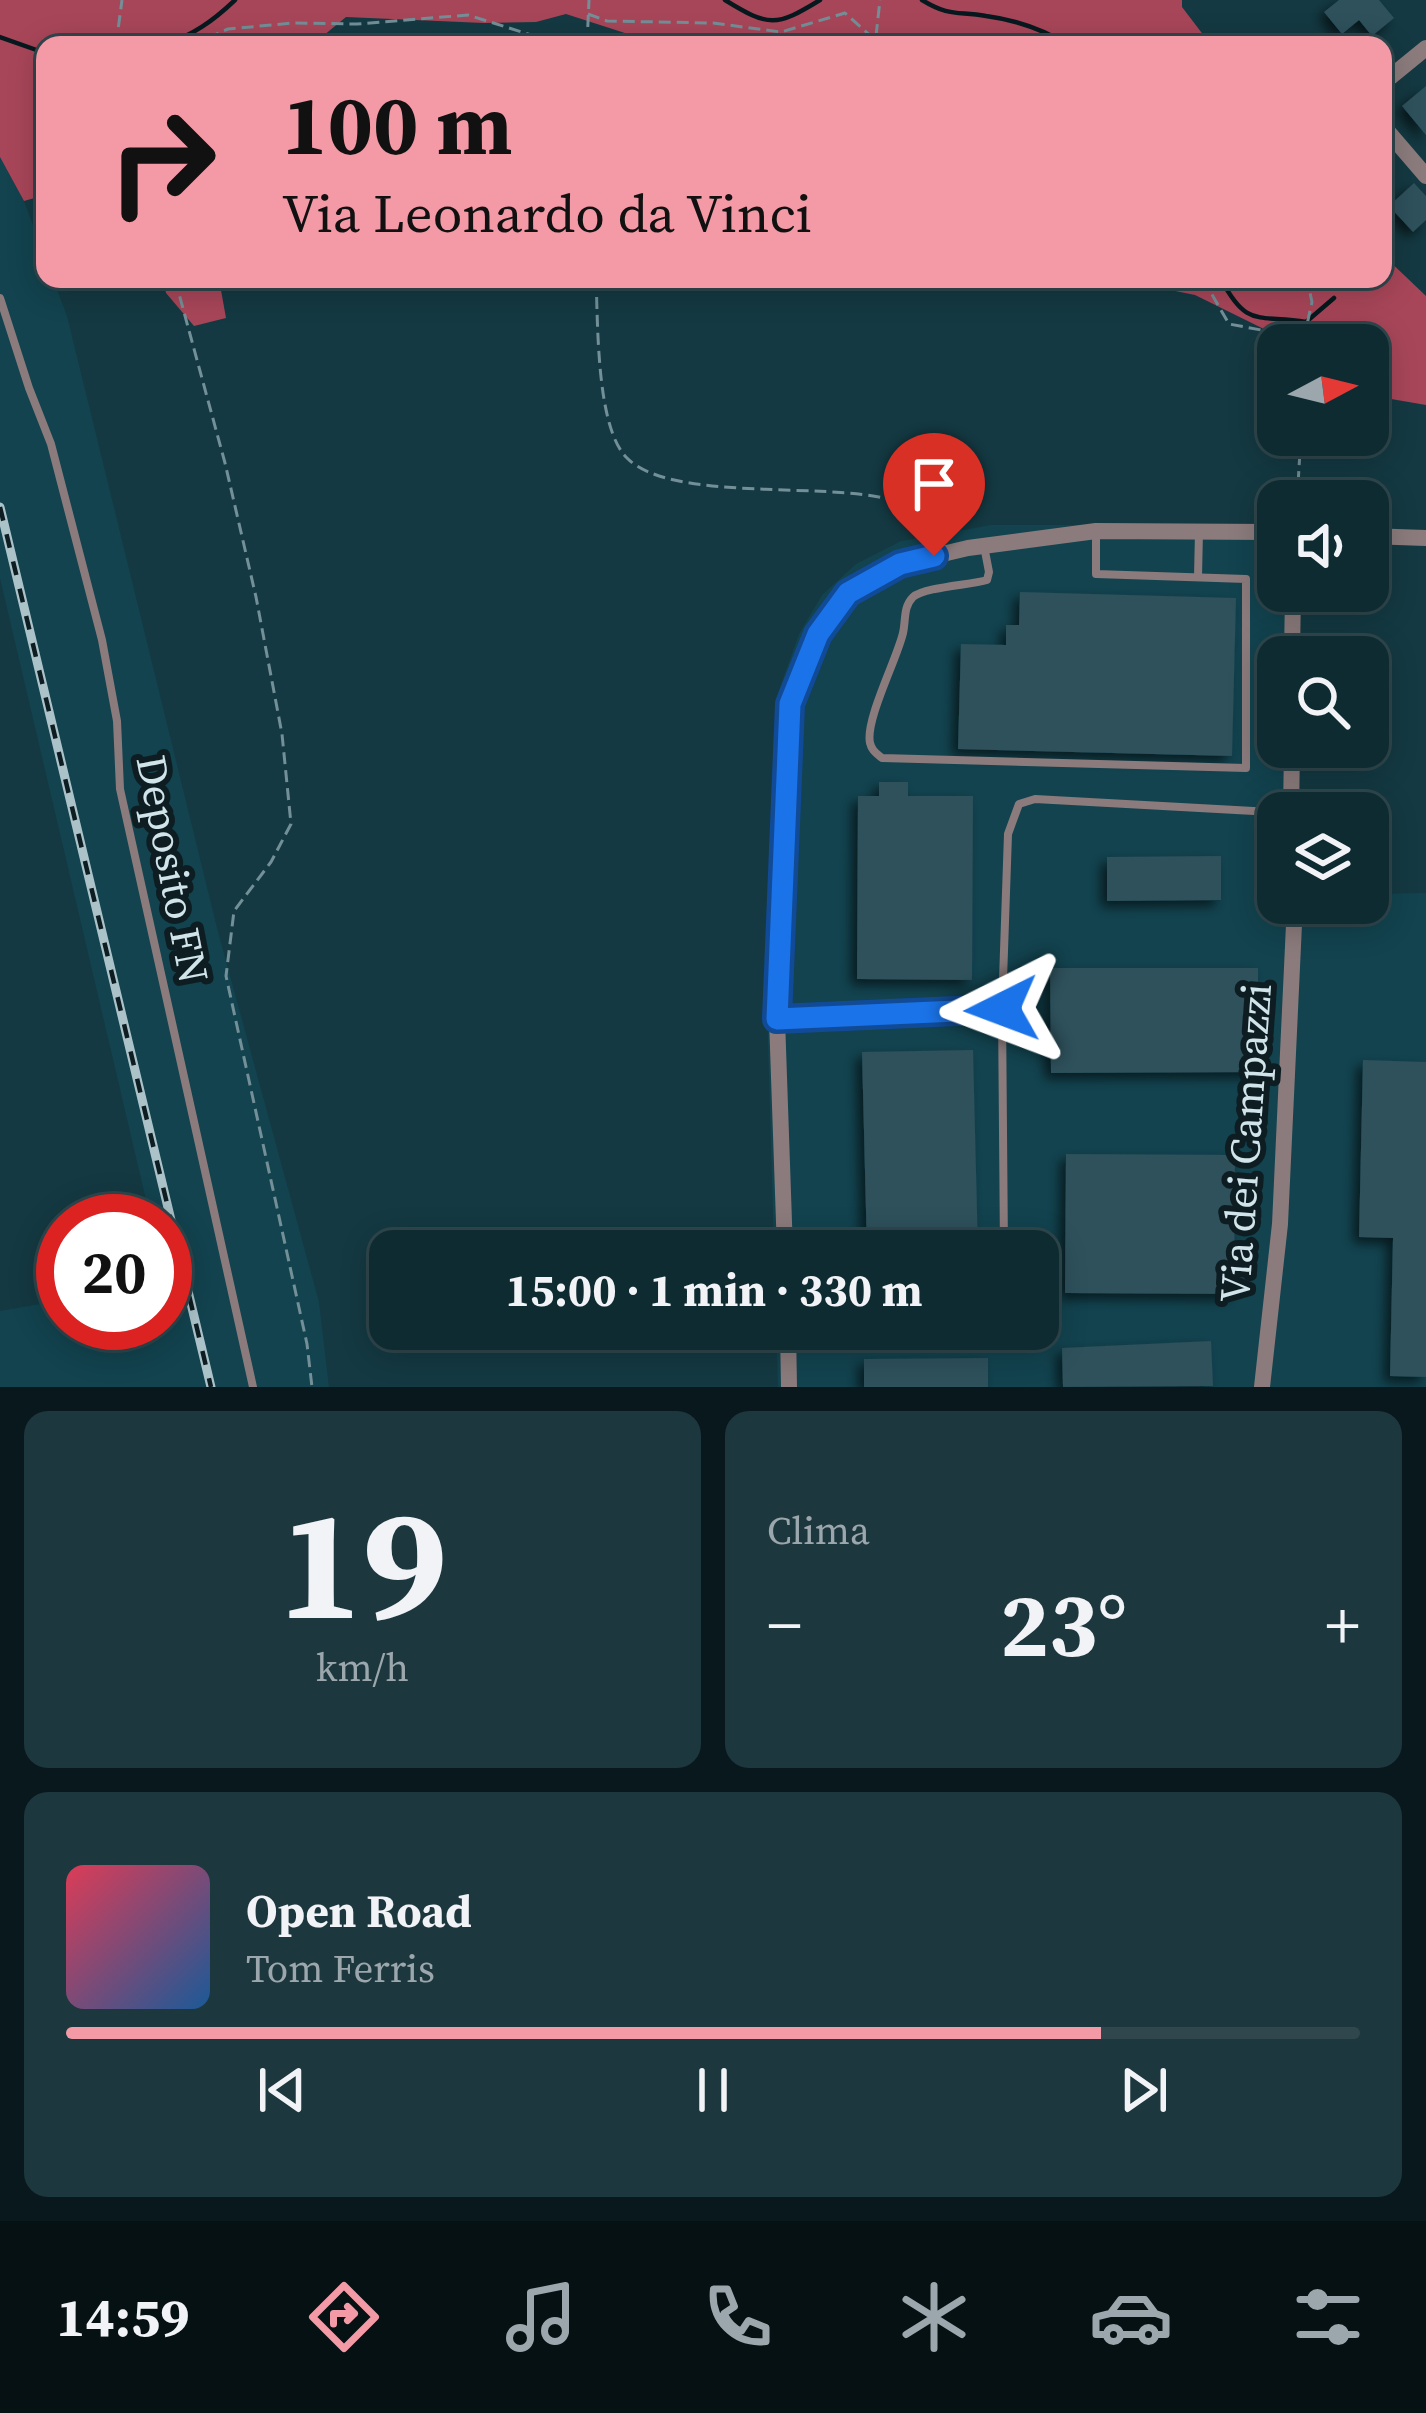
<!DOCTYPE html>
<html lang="it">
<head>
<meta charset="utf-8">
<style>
  :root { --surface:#0f2b32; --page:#1d373e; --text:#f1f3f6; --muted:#9ba7ac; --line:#2f474d; --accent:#f49aa6 }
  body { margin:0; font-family:"Source Serif 4",serif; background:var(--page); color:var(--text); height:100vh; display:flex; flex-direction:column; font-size:45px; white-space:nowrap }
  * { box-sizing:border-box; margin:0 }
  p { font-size:39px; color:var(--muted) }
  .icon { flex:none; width:66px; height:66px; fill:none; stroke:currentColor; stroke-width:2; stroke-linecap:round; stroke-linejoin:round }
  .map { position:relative; height:1387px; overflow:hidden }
  .drawer { display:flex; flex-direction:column; gap:24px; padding:24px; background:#08181c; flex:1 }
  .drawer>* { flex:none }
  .banner { position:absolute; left:36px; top:36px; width:1356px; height:252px; border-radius:24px; box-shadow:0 6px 30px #0003,0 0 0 3px var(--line); background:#f49aa6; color:#111; overflow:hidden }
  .needle { width:78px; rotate:83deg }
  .buttons { position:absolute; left:1257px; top:324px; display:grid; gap:24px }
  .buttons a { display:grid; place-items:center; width:132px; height:132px; border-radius:24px; background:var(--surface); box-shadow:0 6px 30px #0003,0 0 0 3px var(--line); font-size:60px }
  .speed { position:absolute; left:36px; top:1194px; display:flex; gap:24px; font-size:60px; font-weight:700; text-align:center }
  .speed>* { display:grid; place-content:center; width:156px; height:156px; border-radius:50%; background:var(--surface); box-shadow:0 6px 30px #0003,0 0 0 3px var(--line); line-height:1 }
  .speed .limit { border:18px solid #d22; background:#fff; color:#111 }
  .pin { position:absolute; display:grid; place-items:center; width:102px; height:102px; color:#fff; margin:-123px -51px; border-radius:50% 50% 50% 0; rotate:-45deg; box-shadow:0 0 12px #0007 }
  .pin .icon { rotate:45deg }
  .me { position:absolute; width:132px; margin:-66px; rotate:267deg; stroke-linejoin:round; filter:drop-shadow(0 0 9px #0008) }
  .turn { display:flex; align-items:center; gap:42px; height:252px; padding:0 48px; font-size:54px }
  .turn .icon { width:156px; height:156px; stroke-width:2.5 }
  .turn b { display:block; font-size:84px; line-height:102px }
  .big { font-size:90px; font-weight:700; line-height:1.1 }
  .drawer .card { flex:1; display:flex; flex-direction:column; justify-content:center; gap:18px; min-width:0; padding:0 42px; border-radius:24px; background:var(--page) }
  .drawer .dial { align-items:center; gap:0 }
  .dial b { font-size:156px; line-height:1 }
  .song { display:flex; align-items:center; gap:36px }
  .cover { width:144px; height:144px; border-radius:18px; background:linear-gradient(135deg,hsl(350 70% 55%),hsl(210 70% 35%)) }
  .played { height:12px; border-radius:6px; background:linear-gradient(90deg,var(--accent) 80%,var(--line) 80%) }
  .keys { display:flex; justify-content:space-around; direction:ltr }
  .heat { display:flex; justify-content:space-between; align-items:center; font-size:66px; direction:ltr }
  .drawer .tiles { flex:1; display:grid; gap:24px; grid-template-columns:1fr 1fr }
  .card:last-child { grid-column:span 2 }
  .trip { position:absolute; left:369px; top:1230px; width:690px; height:120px; border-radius:24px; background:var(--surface); box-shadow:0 6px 30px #0003,0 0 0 3px var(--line); font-weight:700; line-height:120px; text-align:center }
  .menu { display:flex; height:192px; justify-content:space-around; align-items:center; background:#061114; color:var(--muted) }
  .menu .icon { width:84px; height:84px }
  .menu .selected { color:var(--accent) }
  .menu b { font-size:54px; color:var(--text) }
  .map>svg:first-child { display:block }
</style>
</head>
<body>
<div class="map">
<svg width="1426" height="1387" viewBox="0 0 1426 1387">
  <defs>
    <filter id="shadow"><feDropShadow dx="-6" dy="6" stdDeviation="6" flood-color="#0009"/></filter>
  </defs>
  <rect width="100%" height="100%" fill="#143942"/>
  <!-- built -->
  <g fill="#12434f">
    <path d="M 0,157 L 24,201 L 45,257 L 45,279 L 53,279 L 67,316 L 217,928 L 319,1302 L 329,1387 L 0,1387 L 0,1311 L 63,1300 L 63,1323 L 165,1323 L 165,1221 L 151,1221 L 0,578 Z"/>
    <path d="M 991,525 L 1278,525 L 1278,591 L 1290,591 L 1293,657 L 1278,657 L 1278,747 L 1298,747 L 1301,813 L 1278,813 L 1278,903 L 1368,903 L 1368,894 L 1426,893 L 1426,1387 L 778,1387 L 776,1329 L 1038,1329 L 1038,1251 L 774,1251 L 767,1009 L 777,696 L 799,634 L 822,595 L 856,564 L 901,541 Z"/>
  </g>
  <!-- forest -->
  <g fill="#a84659">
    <path d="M 0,0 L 1182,0 L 1182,7 L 1211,45 L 662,45 L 566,14 L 536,22 L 484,23 L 346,17 L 312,45 L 45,45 L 45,195 L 24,201 L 0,157 Z"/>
    <path d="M 1383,255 L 1426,296 L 1426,405 L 1368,395 L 1368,345 L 1296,345 L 1195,295 L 1116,279 L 1383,279 Z"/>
    <path d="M 163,279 L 219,279 L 226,318 L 194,326 L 166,293 Z"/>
  </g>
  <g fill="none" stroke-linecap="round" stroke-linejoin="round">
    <!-- stream -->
    <g stroke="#07191e" stroke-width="4.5">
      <path d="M 725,0 C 769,27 776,27 820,0"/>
      <path d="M 922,0 C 950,17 957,11 986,16 C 1016,20 1043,29 1068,45"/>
      <path d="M 0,37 L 45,53"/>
      <path d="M 164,45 C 193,35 213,21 235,0"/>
      <path d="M 1221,279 C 1247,329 1258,314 1306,322 L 1334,298"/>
    </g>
  </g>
  <!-- building -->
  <g fill="#2d515c" filter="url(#shadow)">
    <path d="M 1339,0 L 1379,0 L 1394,18 L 1372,36 L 1359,20 L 1342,34 L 1324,12 Z"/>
    <path d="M 1426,86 L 1426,135 L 1402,106 Z"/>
    <path d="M 1414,183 L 1426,196 L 1426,220 L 1413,232 L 1389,206 Z"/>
    <path d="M 1020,592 L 1236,598 L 1232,756 L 958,749 L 961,644 L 1006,645 L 1006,625 L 1019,625 Z"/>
    <path d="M 879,782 L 908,782 L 908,796 L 973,796 L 972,980 L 857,979 L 858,796 L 879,796 Z"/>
    <path d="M 1221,856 L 1221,900 L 1107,901 L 1107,857 Z"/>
    <path d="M 1050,968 L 1258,968 L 1258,1072 L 1051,1073 Z"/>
    <path d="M 973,1050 L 978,1251 L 867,1251 L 862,1052 Z"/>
    <path d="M 1363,1060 L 1426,1062 L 1426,1377 L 1390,1376 L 1393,1238 L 1359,1237 Z"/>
    <path d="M 1066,1154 L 1235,1155 L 1234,1294 L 1065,1293 Z"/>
    <path d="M 1211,1341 L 1213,1386 L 1063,1387 L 1062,1348 Z"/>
    <path d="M 988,1358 L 988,1387 L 864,1387 L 864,1359 Z"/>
  </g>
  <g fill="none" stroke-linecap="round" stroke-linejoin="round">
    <!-- path -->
    <g stroke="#738f97" stroke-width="3" stroke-dasharray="12 6" stroke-linecap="butt">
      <path d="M 588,14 L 607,21 L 713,23 L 781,32 L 845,13 L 881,45"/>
      <path d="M 876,36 L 880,0"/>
      <path d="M 116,45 L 122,0"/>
      <path d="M 191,45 L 228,29 L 293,23 L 357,24 L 468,15 L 563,45"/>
      <path d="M 587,45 L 589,0"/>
      <path d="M 175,279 L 225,463 L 256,597 L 282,734 L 291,824 L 271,862 L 234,911 L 226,976 L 307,1344 L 312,1387"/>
      <path d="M 596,279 C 598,322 596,428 627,458 C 670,502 824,482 888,499 C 910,506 932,524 951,537"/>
      <path d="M 1203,279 L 1229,324 L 1304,338 L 1312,302 L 1307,279"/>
      <path d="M 1297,501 L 1301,435"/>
    </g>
    <!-- service -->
    <g stroke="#8b7b7c" stroke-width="8">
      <path d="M 0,298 L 29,388 L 51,444 L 102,640 L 117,721 L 120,789 L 253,1387"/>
      <path d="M 984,546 L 989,572 L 987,580 C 970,585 925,587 913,597 C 903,607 906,620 903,633 C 897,659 865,720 870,743 C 872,751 876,753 882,758 L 1246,768 L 1246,579 L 1096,574 L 1096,534"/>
      <path d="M 1198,577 L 1199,531"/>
      <path d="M 1002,1009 L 1008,834 L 1019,804 L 1035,799 L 1289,813"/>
      <path d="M 778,1019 L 1002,1009 L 1004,1251"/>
    </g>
    <!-- minor -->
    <g stroke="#8b7b7c" stroke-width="16">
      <path d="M 1383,83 L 1426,48"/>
      <path d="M 1383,126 L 1426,176"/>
      <path d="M 1368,536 L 1426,538"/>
      <path d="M 1292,657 L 1293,591"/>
      <path d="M 1291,813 L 1292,747"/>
      <path d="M 785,1251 L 777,1019 L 790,703 L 818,634 L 848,593 L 900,564 L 968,548 L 1096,531 L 1278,532"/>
      <path d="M 788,1329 L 789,1387"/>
      <path d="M 1262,1387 L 1280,1224 L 1295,903"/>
    </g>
    <defs>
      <path id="rail" d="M 0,507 L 211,1387"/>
    </defs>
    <!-- rail casing -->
    <use href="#rail" stroke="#abc2c9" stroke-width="9"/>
    <!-- rail -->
    <use href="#rail" stroke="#0e1d22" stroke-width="4.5" stroke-dasharray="14" stroke-linecap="butt"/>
  </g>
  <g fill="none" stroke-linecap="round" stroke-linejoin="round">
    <defs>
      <path id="route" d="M 934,556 L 900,564 L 848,593 L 818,634 L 790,704 L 777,1019 L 1002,1009"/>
    </defs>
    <!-- route casing -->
    <use href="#route" stroke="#114b97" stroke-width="30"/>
    <!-- route -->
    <use href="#route" stroke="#1a73e8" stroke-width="21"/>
  </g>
  <g text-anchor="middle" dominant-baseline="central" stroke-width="12" stroke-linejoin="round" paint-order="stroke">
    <!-- street labels -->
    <g font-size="42" fill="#d0e4ea" stroke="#0e1d22">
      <text transform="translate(173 869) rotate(79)">Deposito FN</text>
      <text transform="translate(1245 1143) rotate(-86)">Via dei Campazzi</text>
    </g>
  </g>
</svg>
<div class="buttons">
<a><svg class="needle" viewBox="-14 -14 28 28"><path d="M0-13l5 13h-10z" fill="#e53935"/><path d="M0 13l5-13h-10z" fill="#9ba7ac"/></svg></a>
<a><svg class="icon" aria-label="sound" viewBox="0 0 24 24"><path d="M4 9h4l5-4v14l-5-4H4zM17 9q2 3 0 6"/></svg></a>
<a><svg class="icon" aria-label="search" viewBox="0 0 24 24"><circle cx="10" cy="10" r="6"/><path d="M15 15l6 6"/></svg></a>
<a><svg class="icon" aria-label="layers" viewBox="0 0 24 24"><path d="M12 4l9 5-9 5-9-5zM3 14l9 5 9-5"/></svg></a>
</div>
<div class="speed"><div class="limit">20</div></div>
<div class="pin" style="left:934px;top:556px;background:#d93025"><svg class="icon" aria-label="arrive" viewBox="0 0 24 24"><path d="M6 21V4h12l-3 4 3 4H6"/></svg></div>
<svg class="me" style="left:1002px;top:1009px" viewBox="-20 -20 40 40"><path d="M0-17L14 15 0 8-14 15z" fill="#1a73e8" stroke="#fff" stroke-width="4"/></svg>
<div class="trip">15:00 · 1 min · 330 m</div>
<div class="banner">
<div class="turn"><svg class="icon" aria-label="right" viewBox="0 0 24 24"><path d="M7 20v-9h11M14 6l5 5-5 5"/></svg><div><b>100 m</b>Via Leonardo da Vinci</div></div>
</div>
</div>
<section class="drawer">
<div class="tiles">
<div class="card dial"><b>19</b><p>km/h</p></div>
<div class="card"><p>Clima</p>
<div class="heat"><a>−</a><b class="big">23°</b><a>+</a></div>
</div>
<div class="card">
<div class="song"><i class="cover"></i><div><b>Open Road</b><p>Tom Ferris</p></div></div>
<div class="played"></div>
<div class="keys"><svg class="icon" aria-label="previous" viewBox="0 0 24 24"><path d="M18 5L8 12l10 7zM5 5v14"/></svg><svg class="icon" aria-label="pause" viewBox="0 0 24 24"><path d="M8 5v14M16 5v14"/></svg><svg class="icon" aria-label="next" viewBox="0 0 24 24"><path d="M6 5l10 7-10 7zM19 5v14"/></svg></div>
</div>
</div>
</section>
<nav class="menu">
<b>14:59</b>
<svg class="icon selected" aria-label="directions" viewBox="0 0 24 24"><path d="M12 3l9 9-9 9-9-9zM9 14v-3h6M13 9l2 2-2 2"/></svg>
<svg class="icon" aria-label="music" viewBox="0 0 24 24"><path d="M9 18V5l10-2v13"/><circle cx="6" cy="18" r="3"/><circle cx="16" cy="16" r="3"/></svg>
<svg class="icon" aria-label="phone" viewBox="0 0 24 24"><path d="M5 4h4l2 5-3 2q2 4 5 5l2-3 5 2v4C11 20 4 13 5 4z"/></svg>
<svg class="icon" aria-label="climate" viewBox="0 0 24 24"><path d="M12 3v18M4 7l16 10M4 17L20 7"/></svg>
<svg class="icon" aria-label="car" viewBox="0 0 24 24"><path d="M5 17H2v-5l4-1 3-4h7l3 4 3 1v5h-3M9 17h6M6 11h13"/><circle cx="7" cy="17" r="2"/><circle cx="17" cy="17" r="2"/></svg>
<svg class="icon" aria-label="filters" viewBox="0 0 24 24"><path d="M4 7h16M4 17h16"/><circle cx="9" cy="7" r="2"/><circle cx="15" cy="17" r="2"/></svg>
</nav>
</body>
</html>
